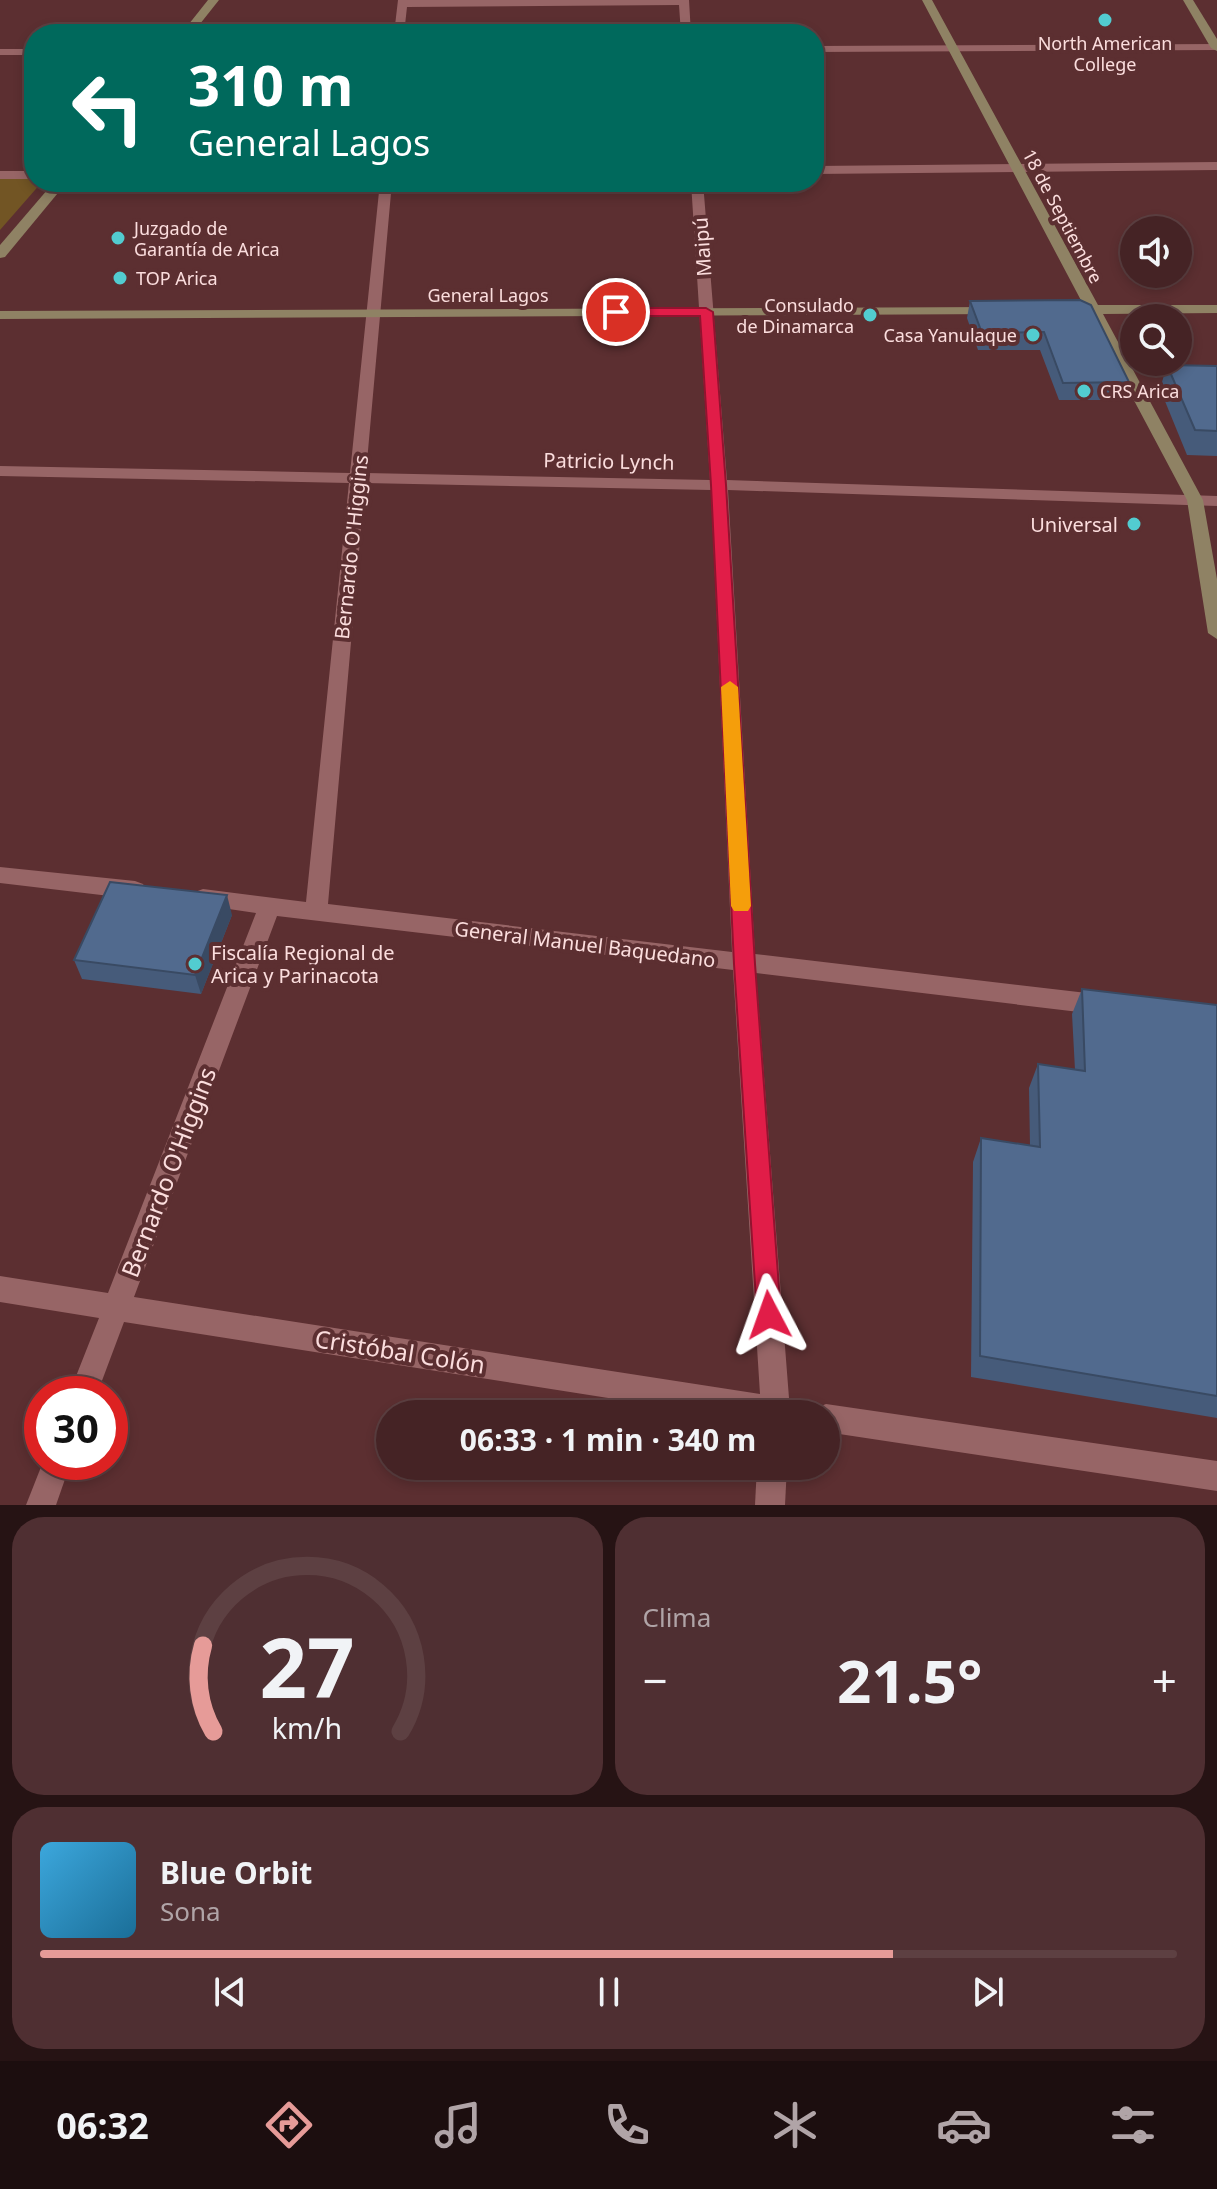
<!DOCTYPE html>
<html lang="es">
<head>
<meta charset="utf-8">
<style>
  :root { --surface:#452325; --page:#4f2f32; --text:#f1f3f6; --muted:#b0a4a7; --line:#5d4042; --accent:#e69b98 }
  body { margin:0; font-family:"Noto Sans",sans-serif; background:var(--page); color:var(--text); height:100vh; display:flex; flex-direction:column; font-size:30px; white-space:nowrap }
  * { box-sizing:border-box; margin:0 }
  p { font-size:26px; color:var(--muted) }
  .icon { flex:none; width:44px; height:44px; fill:none; stroke:currentColor; stroke-width:2; stroke-linecap:round; stroke-linejoin:round }
  .map { position:relative; height:1505px; overflow:hidden }
  .details { display:flex; flex-direction:column; gap:12px; padding:12px; background:#261314; flex:1 }
  .details>* { flex:none }
  .banner { position:absolute; left:24px; top:24px; width:800px; height:168px; border-radius:32px; box-shadow:0 4px 12px #0003,0 0 0 2px var(--line); background:#00695c; color:#fff; overflow:hidden }
  .buttons { position:absolute; left:1120px; top:216px; display:grid; gap:16px }
  .buttons a { display:grid; place-items:center; width:72px; height:72px; border-radius:50%; background:var(--surface); box-shadow:0 4px 12px #0003,0 0 0 2px var(--line); font-size:40px }
  .speed { position:absolute; left:24px; top:1376px; display:flex; gap:16px; font-size:40px; font-weight:700; text-align:center }
  .speed>* { display:grid; place-content:center; width:104px; height:104px; border-radius:50%; background:var(--surface); box-shadow:0 4px 12px #0003,0 0 0 2px var(--line); line-height:1 }
  .speed .limit { border:12px solid #d22; background:#fff; color:#111 }
  .pin { position:absolute; display:grid; place-items:center; width:68px; height:68px; color:#fff; margin:-34px; border:4px solid #fff; border-radius:50%; box-shadow:0 2px 8px #0007 }
  .me { position:absolute; width:88px; margin:-44px; rotate:356deg; stroke-linejoin:round; filter:drop-shadow(0 0 6px #0008) }
  .turn { display:flex; align-items:center; gap:28px; height:168px; padding:0 32px; font-size:36px }
  .turn .icon { width:104px; height:104px; stroke-width:2.5 }
  .turn b { display:block; font-size:56px; line-height:68px }
  .big { font-size:60px; font-weight:700; line-height:1.1 }
  .details .tile { flex:1; display:flex; flex-direction:column; justify-content:center; gap:12px; min-width:0; padding:0 28px; border-radius:32px; background:var(--page) }
  .details .dial { align-items:center; gap:0 }
  .dial svg { height:208px; overflow:visible; fill:none; stroke:var(--line); stroke-width:7; stroke-linecap:round; text-anchor:middle }
  .dial text { fill:var(--text); stroke:none }
  .song { display:flex; align-items:center; gap:24px }
  .cover { width:96px; height:96px; border-radius:12px; background:linear-gradient(135deg,hsl(200 70% 55%),hsl(200 70% 35%)) }
  .played { height:8px; border-radius:4px; background:linear-gradient(90deg,var(--accent) 75%,var(--line) 75%) }
  .keys { display:flex; justify-content:space-around; direction:ltr }
  .heat { display:flex; justify-content:space-between; align-items:center; font-size:44px; direction:ltr }
  .details .tiles { flex:1; display:grid; gap:12px; grid-template-columns:1fr 1fr }
  .tile:last-child { grid-column:span 2 }
  .trip { position:absolute; left:376px; top:1400px; width:464px; height:80px; border-radius:40px; background:var(--surface); box-shadow:0 4px 12px #0003,0 0 0 2px var(--line); font-weight:700; line-height:80px; text-align:center }
  .menu { display:flex; height:128px; justify-content:space-around; align-items:center; background:#1c0e0f; color:var(--muted) }
  .menu .icon { width:56px; height:56px }
  .menu .active { color:var(--accent) }
  .menu b { font-size:36px; color:var(--text) }
  .map>svg:first-child { display:block }
</style>
</head>
<body>
<div class="map">
<svg width="1217" height="1505" viewBox="0 0 1217 1505">
  <rect width="100%" height="100%" fill="#5c2f31"/>
  <!-- green -->
  <path fill="#725524" d="M 0,179 L 34,179 L 34,182 L 42,182 L 0,230 Z"/>
  <g fill="none" stroke-linecap="round" stroke-linejoin="round">
    <!-- street -->
    <g fill="#976566" fill-rule="evenodd">
      <path d="M 398,0 L 689,0 L 691,34 L 681,34 L 679,5 L 407,7 L 404,34 L 394,34 Z"/>
      <path d="M 1217,44 L 1217,50 L 814,52 L 814,46 Z"/>
      <rect x="0" y="49" width="34" height="6"/>
      <path d="M 1217,162 L 1217,170 L 814,174 L 814,166 Z"/>
      <rect x="0" y="171" width="34" height="8"/>
      <path d="M 380,182 L 392,182 L 366,473 L 710,480 L 691,182 L 703,182 L 727,480 L 1217,496 L 1217,506 L 728,490 L 755,954 L 1104,995 L 1112,998 L 1116,1005 L 1112,1012 L 1104,1015 L 756,973 L 789,1398 L 810,1404 L 814,1413 L 816,1408 L 826,1404 L 1217,1461 L 1217,1491 L 826,1432 L 826,1414 L 710,1414 L 124,1322 L 97,1394 L 69,1394 L 99,1318 L 0,1302 L 0,1276 L 108,1293 L 256,913 L 195,904 L 192,898 L 195,892 L 203,889 L 306,902 L 349,483 L 0,476 L 0,466 L 350,473 ZM 365,483 L 711,490 L 732,952 L 328,904 ZM 277,916 L 733,970 L 760,1394 L 134,1297 Z"/>
      <path d="M 0,867 L 135,881 L 143,884 L 146,890 L 143,896 L 135,899 L 0,883 Z"/>
      <path d="M 43,1462 L 71,1462 L 56,1505 L 26,1505 Z"/>
      <path d="M 757,1466 L 787,1466 L 785,1505 L 755,1505 Z"/>
    </g>
    <!-- secondary -->
    <g fill="#8f8264" fill-rule="evenodd">
      <path d="M 208,0 L 219,0 L 192,34 L 181,34 Z"/>
      <path d="M 922,0 L 932,0 L 1098,305 L 1217,305 L 1217,313 L 1103,314 L 1203,500 L 1217,579 L 1217,639 L 1208,633 L 1187,500 L 1088,314 L 1068,314 L 1061,310 L 1068,306 L 1084,306 Z"/>
      <path d="M 1183,0 L 1193,0 L 1217,39 L 1217,51 L 1211,48 Z"/>
      <path d="M 54,182 L 67,182 L 5,257 L 0,258 L 0,245 Z"/>
      <path d="M 996,307 L 1001,308 L 1001,314 L 0,319 L 0,311 Z"/>
    </g>
  </g>
  <!-- wall -->
  <g fill="#465b7a">
    <path d="M 1080,300 L 1129,382 L 1124,400 L 1059,400 L 1040,350 L 978,350 L 967,318 L 970,301 Z"/>
    <path d="M 1167,365 L 1217,366 L 1217,456 L 1187,455 L 1160,389 Z"/>
    <path d="M 232,915 L 201,994 L 82,979 L 74,960 Z"/>
    <path d="M 1082,989 L 1217,1005 L 1217,1418 L 971,1377 L 973,1162 L 981,1138 L 1030,1146 L 1029,1088 L 1038,1064 L 1075,1070 L 1072,1014 Z"/>
  </g>
  <!-- shaded-wall -->
  <path fill="#394a63" d="M 227,895 L 232,915 L 201,994 L 195,975 Z"/>
  <!-- building -->
  <g fill="#516a8e" stroke="#394a63" stroke-width="2">
    <path d="M 1080,300 L 1091,305 L 1129,382 L 1063,383 L 1044,332 L 982,333 L 970,301 Z"/>
    <path d="M 1167,365 L 1217,366 L 1217,431 L 1195,430 Z"/>
    <path d="M 110,882 L 227,895 L 195,975 L 74,960 Z"/>
    <path d="M 1082,989 L 1217,1005 L 1217,1396 L 980,1356 L 981,1138 L 1040,1147 L 1038,1064 L 1085,1071 Z"/>
  </g>
  <!-- route -->
  <path fill="#e11d48" stroke="#92132f" stroke-width="2" d="M 706,308 L 713,312 L 726,485 L 755,964 L 781,1315 L 778,1323 L 769,1327 L 760,1323 L 757,1315 L 734,964 L 711,485 L 700,316 L 616,316 L 609,312 L 616,308 Z"/>
  <!-- slow -->
  <path fill="#f59e0b" d="M 730,681 L 738,687 L 751,906 L 748,911 L 734,911 L 731,906 L 721,687 Z"/>
  <!-- markers -->
  <g fill="#52ccd0" stroke="#5c2f31" stroke-width="3">
    <circle cx="1105" cy="20" r="8"/>
    <circle cx="118" cy="238" r="8"/>
    <circle cx="120" cy="278" r="8"/>
    <circle cx="870" cy="315" r="8"/>
    <circle cx="1033" cy="335" r="8"/>
    <circle cx="1084" cy="391" r="8"/>
    <circle cx="1134" cy="524" r="8"/>
    <circle cx="195" cy="964" r="8"/>
  </g>
  <g text-anchor="middle" dominant-baseline="central" stroke-width="8" stroke-linejoin="round" paint-order="stroke">
    <!-- far-poi labels -->
    <g font-size="18" fill="#fbdddd" stroke="#5c2f31" text-anchor="start">
      <text x="1105" y="43" text-anchor="middle">North American<tspan x="1105" dy="21">College</tspan></text>
      <text x="134" y="228">Juzgado de<tspan x="134" dy="21">Garantía de Arica</tspan></text>
      <text x="136" y="278">TOP Arica</text>
      <text x="854" y="305" text-anchor="end">Consulado<tspan x="854" dy="21">de Dinamarca</tspan></text>
      <text x="1017" y="335" text-anchor="end">Casa Yanulaque</text>
      <text x="1100" y="391">CRS Arica</text>
    </g>
    <!-- far-street labels -->
    <g font-size="18" fill="#fbdddd" stroke="#5c2f31">
      <text transform="translate(1063 216) rotate(62)">18 de Septiembre</text>
      <text x="488" y="295">General Lagos</text>
    </g>
    <!-- street labels -->
    <g font-size="20" fill="#fbdddd" stroke="#5c2f31">
      <text transform="translate(702 247) rotate(-94)">Maipú</text>
      <text transform="translate(609 461) rotate(1)">Patricio Lynch</text>
      <text transform="translate(351 547) rotate(-84)">Bernardo O'Higgins</text>
      <text transform="translate(585 944) rotate(7)">General Manuel Baquedano</text>
    </g>
    <!-- poi labels -->
    <g font-size="20" fill="#fbdddd" stroke="#5c2f31" text-anchor="end">
      <text x="1118" y="524">Universal</text>
      <text x="211" y="952" text-anchor="start">Fiscalía Regional de<tspan x="211" dy="23">Arica y Parinacota</tspan></text>
    </g>
    <!-- near-street labels -->
    <g font-size="24" fill="#fbdddd" stroke="#5c2f31">
      <text transform="translate(168 1172) rotate(-69)">Bernardo O'Higgins</text>
      <text transform="translate(400 1351) rotate(9)">Cristóbal Colón</text>
    </g>
  </g>
</svg>
<div class="buttons">
<a><svg class="icon" aria-label="sound" viewBox="0 0 24 24"><path d="M4 9h4l5-4v14l-5-4H4zM17 9q2 3 0 6"/></svg></a>
<a><svg class="icon" aria-label="search" viewBox="0 0 24 24"><circle cx="10" cy="10" r="6"/><path d="M15 15l6 6"/></svg></a>
</div>
<div class="speed"><div class="limit">30</div></div>
<div class="pin" style="left:616px;top:312px;background:#d93025"><svg class="icon" aria-label="arrive" viewBox="0 0 24 24"><path d="M6 21V4h12l-3 4 3 4H6"/></svg></div>
<svg class="me" style="left:769px;top:1315px" viewBox="-20 -20 40 40"><path d="M0-17L14 15 0 8-14 15z" fill="#e11d48" stroke="#fff" stroke-width="4"/></svg>
<div class="trip">06:33 · 1 min · 340 m</div>
<div class="banner">
<div class="turn"><svg class="icon" aria-label="left" viewBox="0 0 24 24"><path d="M17 20v-9H6M10 6l-5 5 5 5"/></svg><div><b>310 m</b>General Lagos</div></div>
</div>
</div>
<section class="details">
<div class="tiles">
<div class="tile dial"><svg viewBox="0 0 100 80">
<path d="M14 69A42 42 0 1 1 86 69"/>
<path d="M14 69A42 42 0 0 1 10 36" stroke="#e69b98"/>
<text x="50" y="56" font-size="32" font-weight="700">27</text>
<text x="50" y="72" font-size="11">km/h</text>
</svg></div>
<div class="tile"><p>Clima</p>
<div class="heat"><a>−</a><b class="big">21.5°</b><a>+</a></div>
</div>
<div class="tile">
<div class="song"><i class="cover"></i><div><b>Blue Orbit</b><p>Sona</p></div></div>
<div class="played"></div>
<div class="keys"><svg class="icon" aria-label="previous" viewBox="0 0 24 24"><path d="M18 5L8 12l10 7zM5 5v14"/></svg><svg class="icon" aria-label="pause" viewBox="0 0 24 24"><path d="M8 5v14M16 5v14"/></svg><svg class="icon" aria-label="next" viewBox="0 0 24 24"><path d="M6 5l10 7-10 7zM19 5v14"/></svg></div>
</div>
</div>
</section>
<nav class="menu">
<b>06:32</b>
<svg class="icon active" aria-label="directions" viewBox="0 0 24 24"><path d="M12 3l9 9-9 9-9-9zM9 14v-3h6M13 9l2 2-2 2"/></svg>
<svg class="icon" aria-label="music" viewBox="0 0 24 24"><path d="M9 18V5l10-2v13"/><circle cx="6" cy="18" r="3"/><circle cx="16" cy="16" r="3"/></svg>
<svg class="icon" aria-label="phone" viewBox="0 0 24 24"><path d="M5 4h4l2 5-3 2q2 4 5 5l2-3 5 2v4C11 20 4 13 5 4z"/></svg>
<svg class="icon" aria-label="climate" viewBox="0 0 24 24"><path d="M12 3v18M4 7l16 10M4 17L20 7"/></svg>
<svg class="icon" aria-label="car" viewBox="0 0 24 24"><path d="M5 17H2v-5l4-1 3-4h7l3 4 3 1v5h-3M9 17h6M6 11h13"/><circle cx="7" cy="17" r="2"/><circle cx="17" cy="17" r="2"/></svg>
<svg class="icon" aria-label="filters" viewBox="0 0 24 24"><path d="M4 7h16M4 17h16"/><circle cx="9" cy="7" r="2"/><circle cx="15" cy="17" r="2"/></svg>
</nav>
</body>
</html>
